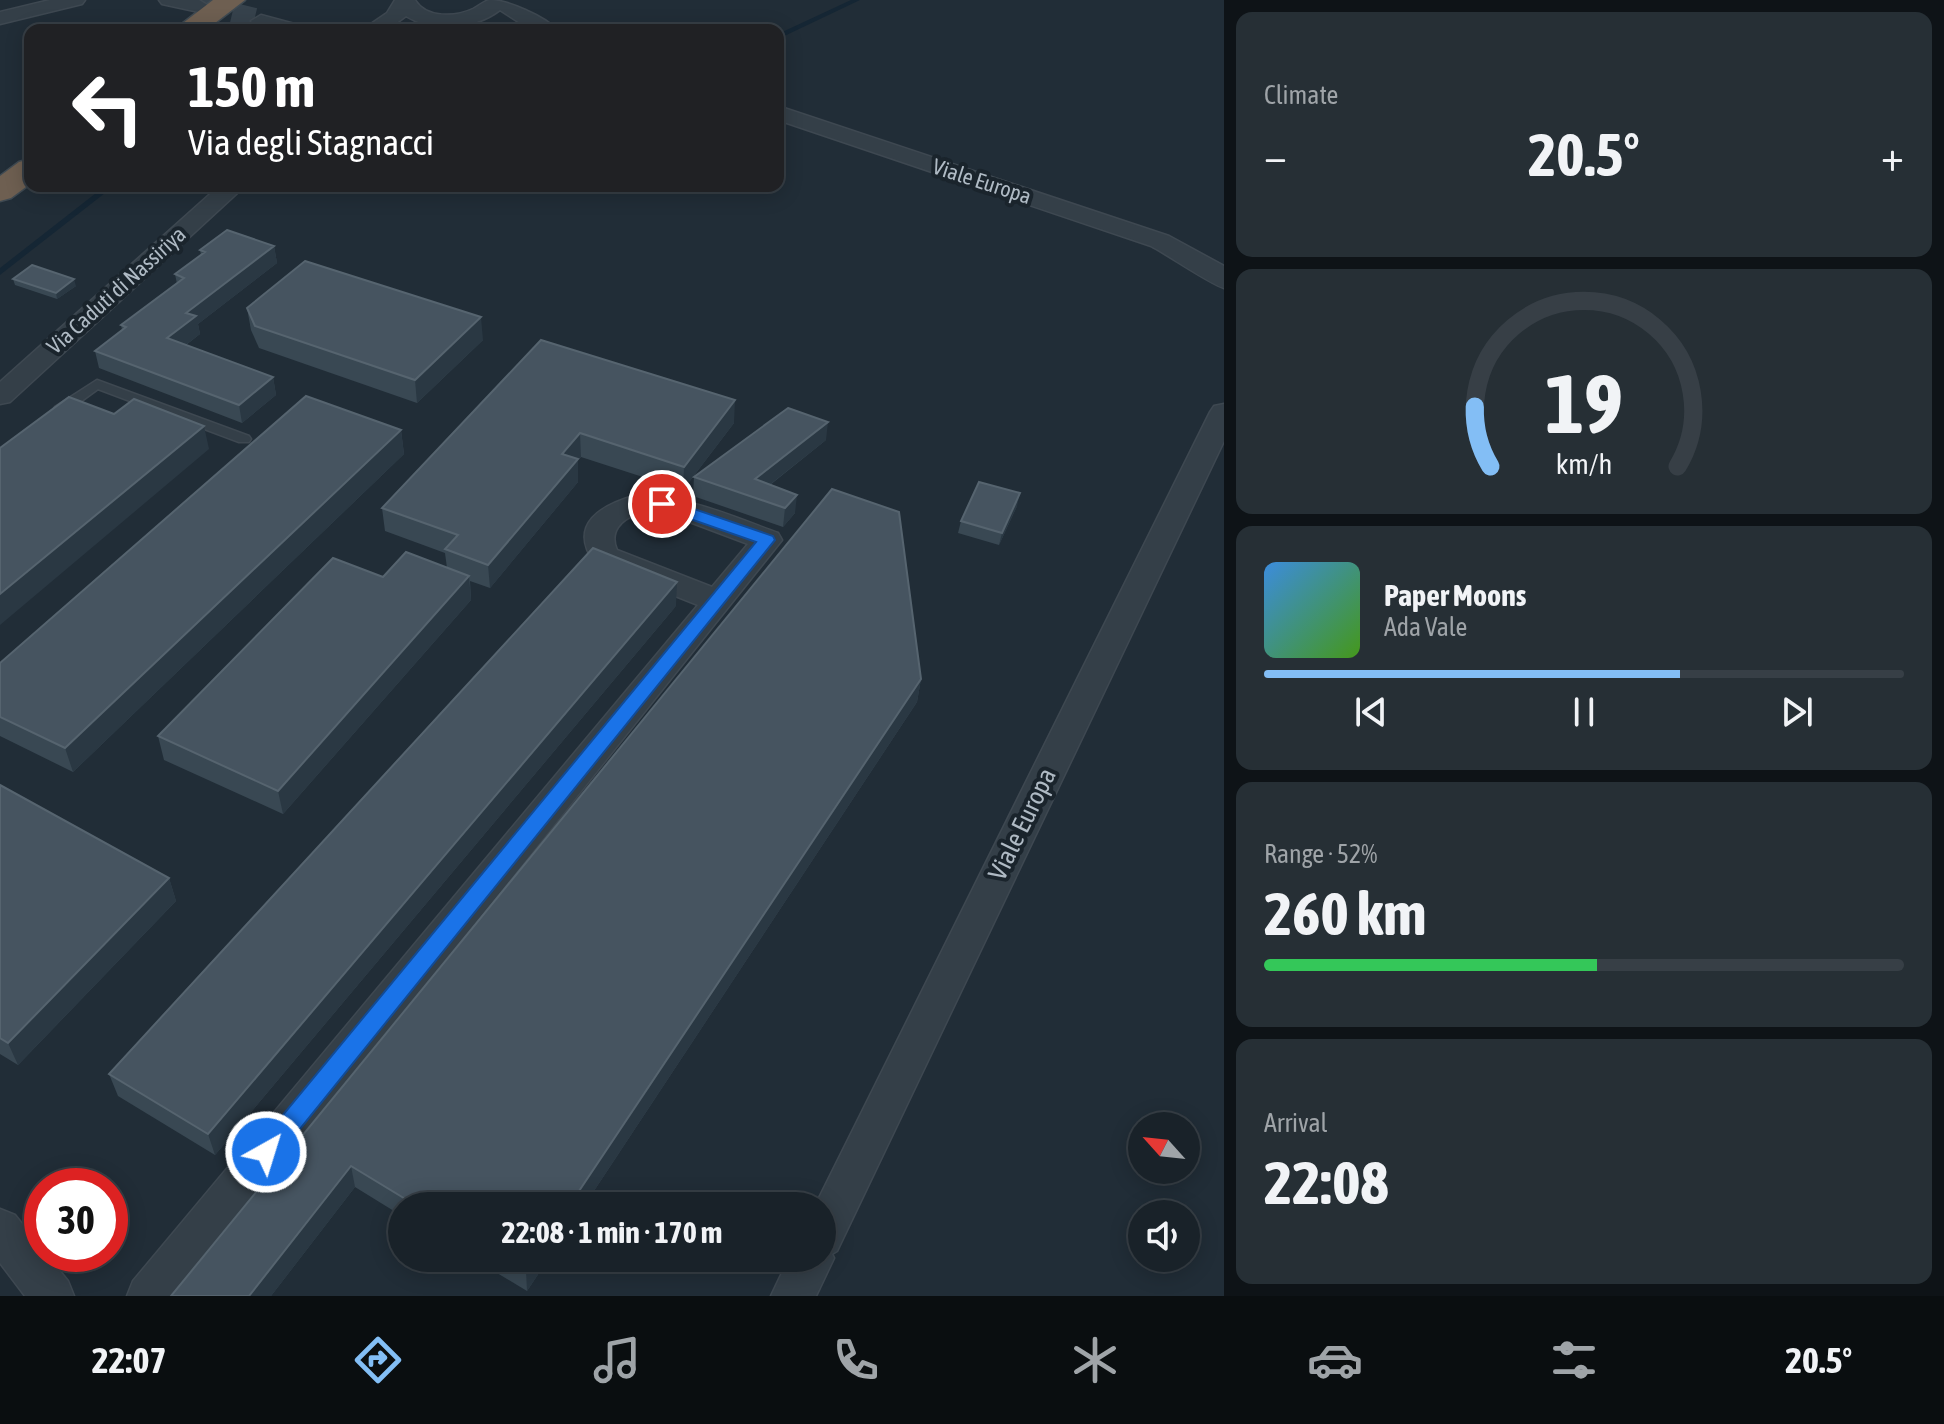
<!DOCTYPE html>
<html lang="en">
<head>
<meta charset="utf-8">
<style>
  :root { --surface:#192229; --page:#262f35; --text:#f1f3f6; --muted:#9fa4a8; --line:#373f46; --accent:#83bef5 }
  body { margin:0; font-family:"Asap Condensed",sans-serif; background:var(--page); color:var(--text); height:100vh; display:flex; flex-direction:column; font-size:30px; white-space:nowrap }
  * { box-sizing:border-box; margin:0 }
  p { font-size:26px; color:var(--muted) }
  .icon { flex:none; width:44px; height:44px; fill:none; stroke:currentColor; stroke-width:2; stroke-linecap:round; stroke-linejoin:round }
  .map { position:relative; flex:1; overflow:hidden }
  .panel { display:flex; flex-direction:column; gap:12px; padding:12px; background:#0e1317; width:720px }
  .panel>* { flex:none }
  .guide { position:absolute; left:24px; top:24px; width:760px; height:168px; border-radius:16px; box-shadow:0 4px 20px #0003,0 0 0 2px var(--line); background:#202124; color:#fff; overflow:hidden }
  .needle { width:52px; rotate:297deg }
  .controls { position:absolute; left:1128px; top:1112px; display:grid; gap:16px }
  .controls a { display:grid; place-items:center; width:72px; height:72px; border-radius:50%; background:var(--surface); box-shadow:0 4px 20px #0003,0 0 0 2px var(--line); font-size:40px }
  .speed { position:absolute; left:24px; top:1168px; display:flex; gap:16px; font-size:40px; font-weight:700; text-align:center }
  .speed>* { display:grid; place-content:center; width:104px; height:104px; border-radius:50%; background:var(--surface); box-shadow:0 4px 20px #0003,0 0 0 2px var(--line); line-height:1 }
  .speed .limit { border:12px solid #d22; background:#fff; color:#111 }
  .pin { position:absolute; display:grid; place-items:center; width:68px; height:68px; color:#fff; margin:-34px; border:4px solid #fff; border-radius:50%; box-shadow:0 2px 8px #0007 }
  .me { position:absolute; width:88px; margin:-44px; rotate:39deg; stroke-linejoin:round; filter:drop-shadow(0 0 6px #0008) }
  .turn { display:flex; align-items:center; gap:28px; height:168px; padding:0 32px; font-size:36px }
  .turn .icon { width:104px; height:104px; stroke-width:2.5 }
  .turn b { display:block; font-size:56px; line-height:68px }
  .big { font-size:60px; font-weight:700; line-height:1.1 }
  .panel .card { flex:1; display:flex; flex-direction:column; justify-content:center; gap:12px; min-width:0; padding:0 28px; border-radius:16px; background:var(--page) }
  .panel .dial { align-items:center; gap:0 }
  .dial svg { height:208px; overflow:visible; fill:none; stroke:var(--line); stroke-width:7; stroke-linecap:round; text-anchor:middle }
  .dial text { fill:var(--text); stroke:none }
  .song { display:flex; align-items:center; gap:24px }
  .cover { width:96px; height:96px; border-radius:12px; background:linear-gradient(135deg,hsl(210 70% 55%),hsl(100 70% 35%)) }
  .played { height:8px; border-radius:4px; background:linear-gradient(90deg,var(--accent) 65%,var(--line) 65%) }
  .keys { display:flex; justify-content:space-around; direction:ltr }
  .heat { display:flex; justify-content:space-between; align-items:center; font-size:44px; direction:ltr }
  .charge { height:12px; border-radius:6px; background:linear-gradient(90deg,#34c759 52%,var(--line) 0) }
  .trip { position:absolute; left:388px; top:1192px; width:448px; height:80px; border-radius:40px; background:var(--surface); box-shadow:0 4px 20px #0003,0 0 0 2px var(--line); font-weight:700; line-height:80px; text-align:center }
  .dock { display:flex; height:128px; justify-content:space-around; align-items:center; background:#0a0e10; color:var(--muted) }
  .dock .icon { width:56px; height:56px }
  .dock .current { color:var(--accent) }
  .dock b { font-size:36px; color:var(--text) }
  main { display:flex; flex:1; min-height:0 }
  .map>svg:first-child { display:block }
</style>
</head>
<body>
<main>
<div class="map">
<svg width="1224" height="1296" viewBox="0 0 1224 1296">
  <rect width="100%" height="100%" fill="#212d37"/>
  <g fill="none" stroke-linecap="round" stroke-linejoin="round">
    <!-- stream -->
    <g fill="#152634" fill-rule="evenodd">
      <path d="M 851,0 L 860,0 L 778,39 L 778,34 Z"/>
      <path d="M 105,186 L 114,186 L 0,275 L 0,268 Z"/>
    </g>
    <!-- street-tunnel -->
    <path stroke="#36424c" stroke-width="23" stroke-dasharray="23 11" stroke-linecap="butt" d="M 199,6 L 261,21"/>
    <defs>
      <path id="lane" d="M 97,380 L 249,436 L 251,439 L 249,442 L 239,442 L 98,389 L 65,413 L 55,413 L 53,410 L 55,407 Z"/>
      <g id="street">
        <path d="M 50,0 L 85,0 L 82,4 L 0,24 L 0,12 Z"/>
        <path d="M 159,0 L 199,0 L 209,6 L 199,12 L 162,4 Z"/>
        <path d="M 395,0 L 415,0 C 426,19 456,17 473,9 C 479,6 484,1 490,0 C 507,0 546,17 557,30 L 531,30 L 500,10 C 475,29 433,33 406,16 L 387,30 L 362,30 L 387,13 Z"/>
        <path d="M 261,15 L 302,26 L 305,30 L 271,30 L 254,25 L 251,21 Z"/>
        <path d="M 778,106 L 1169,236 L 1224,266 L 1224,288 C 1210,284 1168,255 1151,246 L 778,120 Z"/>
        <path d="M 219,186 L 245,186 L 10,402 L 0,404 L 0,382 Z"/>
        <path d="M 1224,404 L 1224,441 L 837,1251 L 832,1254 L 834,1258 L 816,1296 L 771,1296 L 789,1258 L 822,1258 L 822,1206 L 815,1206 L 1210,412 L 1214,406 Z"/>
        <path d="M 637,495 C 687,496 732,516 778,533 L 782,540 L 177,1296 L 127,1296 L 133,1281 L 698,605 L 595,564 C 567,524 601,505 637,495 ZM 638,514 L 679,518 L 748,544 L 712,587 L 617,550 C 609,532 621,519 638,514 Z"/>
        <path d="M 0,1209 L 15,1215 L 42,1249 L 42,1254 L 46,1254 L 68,1281 L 74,1296 L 25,1296 L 0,1263 Z"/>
      </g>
      <g id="highway">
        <path d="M 213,0 L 245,0 L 206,30 L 174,30 Z"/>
        <path d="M 30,159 L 30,184 L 11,198 L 0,201 L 0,176 L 19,162 Z"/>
      </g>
    </defs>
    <!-- lane casing -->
    <use href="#lane" stroke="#3e4851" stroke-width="3"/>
    <!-- street casing -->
    <use href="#street" stroke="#3e4851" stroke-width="3"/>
    <!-- highway casing -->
    <use href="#highway" stroke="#3f4a52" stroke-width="3"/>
    <!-- lane -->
    <use href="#lane" fill="#343f48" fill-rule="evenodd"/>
    <!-- street -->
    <use href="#street" fill="#343f48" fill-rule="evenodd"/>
    <!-- highway -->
    <use href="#highway" fill="#6e5f51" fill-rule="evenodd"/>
  </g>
  <!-- wall -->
  <g fill="#394853">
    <path d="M 274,246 L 277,263 L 198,324 L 200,334 L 186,345 L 273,377 L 276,395 L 242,423 L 99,368 L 95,351 L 122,330 L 121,325 L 177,284 L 175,274 L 201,255 L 200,250 Z"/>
    <path d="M 13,279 L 76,286 L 57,299 L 15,285 Z"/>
    <path d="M 247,308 L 483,340 L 417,403 L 259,348 L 251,330 Z"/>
    <path d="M 541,340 L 734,423 L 683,490 L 581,457 L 578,460 L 578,482 L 490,588 L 470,581 L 471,600 L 283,814 L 164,760 L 158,736 L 383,577 L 447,568 L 445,553 L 385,531 L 382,508 Z"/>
    <path d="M 401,430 L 404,454 L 73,772 L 0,736 L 0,663 Z"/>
    <path d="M 826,440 L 770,485 L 795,513 L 783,527 L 693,496 L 694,477 Z"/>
    <path d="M 1017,506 L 999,545 L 958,533 L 961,521 Z"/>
    <path d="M 676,606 L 215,1155 L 118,1096 L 109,1074 Z"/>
    <path d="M 921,679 L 917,702 L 584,1206 L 402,1206 L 402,1216 L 355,1187 L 271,1296 L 171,1296 Z"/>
    <path d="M 0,785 L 169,878 L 176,901 L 18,1065 L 0,1054 Z"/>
    <path d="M 472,1258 L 549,1258 L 527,1291 Z"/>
  </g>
  <!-- shaded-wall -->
  <g fill="#2a3843">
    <path d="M 274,246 L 277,263 L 198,324 L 200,334 L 171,356 L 167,338 L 186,313 Z"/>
    <path d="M 74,279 L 76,286 L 57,299 L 56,293 Z"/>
    <path d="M 481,317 L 483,340 L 417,403 L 415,380 Z"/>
    <path d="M 273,377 L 276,395 L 242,423 L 239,405 Z"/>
    <path d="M 735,400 L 734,423 L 683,490 L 684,467 Z"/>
    <path d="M 828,422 L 826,440 L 754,497 L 755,479 Z"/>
    <path d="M 204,426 L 209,449 L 0,625 L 0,594 Z"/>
    <path d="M 401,430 L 404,454 L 73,772 L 65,748 Z"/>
    <path d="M 580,433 L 581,457 L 578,460 L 578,482 L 490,588 L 488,565 L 562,454 Z"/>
    <path d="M 1020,493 L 1017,506 L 999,545 L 1002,533 Z"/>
    <path d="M 797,495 L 795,513 L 783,527 L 785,508 Z"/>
    <path d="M 469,576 L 471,600 L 283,814 L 278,791 Z"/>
    <path d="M 677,582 L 676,606 L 215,1155 L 208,1134 Z"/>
    <path d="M 921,679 L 917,702 L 584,1206 L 569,1206 Z"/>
    <path d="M 169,878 L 176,901 L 18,1065 L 8,1043 Z"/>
    <path d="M 351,1166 L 355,1187 L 271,1296 L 249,1296 Z"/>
    <path d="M 534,1258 L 549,1258 L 527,1291 L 526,1271 Z"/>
  </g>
  <!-- building -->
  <g fill="#465460" stroke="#56646f" stroke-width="2">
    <path d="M 227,230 L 274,246 L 186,313 L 196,316 L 167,338 L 273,377 L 239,405 L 95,351 L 126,327 L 121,325 L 184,278 L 175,274 L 205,252 L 200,250 Z"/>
    <path d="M 305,261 L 481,317 L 415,380 L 255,326 L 247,308 Z"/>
    <path d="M 32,265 L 74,279 L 56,293 L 13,279 Z"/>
    <path d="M 541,340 L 735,400 L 684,467 L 580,433 L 562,454 L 578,459 L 488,565 L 445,549 L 458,535 L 382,508 Z"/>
    <path d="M 306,396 L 401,430 L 65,748 L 0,717 L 0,663 Z"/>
    <path d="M 69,397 L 114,414 L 134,399 L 204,426 L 0,594 L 0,448 Z"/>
    <path d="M 788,408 L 828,422 L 755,479 L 797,495 L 785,508 L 694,477 Z"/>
    <path d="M 979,482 L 1020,493 L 1002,533 L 961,521 Z"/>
    <path d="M 832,489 L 899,512 L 921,679 L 569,1206 L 417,1206 L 351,1166 L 249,1296 L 171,1296 Z"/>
    <path d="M 593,548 L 677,582 L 208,1134 L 109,1074 Z"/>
    <path d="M 406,552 L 469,576 L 278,791 L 158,736 L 333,558 L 383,577 Z"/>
    <path d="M 0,785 L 169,878 L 8,1043 L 0,1038 Z"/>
    <path d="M 504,1258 L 534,1258 L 526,1271 Z"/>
  </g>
  <!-- route -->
  <path fill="#1a73e8" stroke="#114b97" stroke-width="2" d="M 662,498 L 773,536 L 775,540 L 275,1160 L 266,1163 L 258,1160 L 255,1152 L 258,1145 L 756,542 L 656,507 L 654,504 Z"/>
  <g text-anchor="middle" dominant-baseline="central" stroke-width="8" stroke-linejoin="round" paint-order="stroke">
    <!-- far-street labels -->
    <g font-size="22" fill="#afbac4" stroke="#1a242c">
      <text transform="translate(982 181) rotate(18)">Viale Europa</text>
      <text transform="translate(116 290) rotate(-42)">Via Caduti di Nassiriya</text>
    </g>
    <!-- street labels -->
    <g font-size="26" fill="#afbac4" stroke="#1a242c">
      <text transform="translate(1022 824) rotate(-64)">Viale Europa</text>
    </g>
  </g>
</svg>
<div class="controls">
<a><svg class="needle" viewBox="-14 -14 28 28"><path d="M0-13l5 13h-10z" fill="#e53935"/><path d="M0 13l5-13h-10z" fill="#9fa4a8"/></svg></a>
<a><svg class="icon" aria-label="sound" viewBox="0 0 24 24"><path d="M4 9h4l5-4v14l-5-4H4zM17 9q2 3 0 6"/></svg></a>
</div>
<div class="speed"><div class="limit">30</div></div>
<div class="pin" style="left:662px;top:504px;background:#d93025"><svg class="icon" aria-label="arrive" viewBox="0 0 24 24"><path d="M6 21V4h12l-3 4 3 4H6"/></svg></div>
<svg class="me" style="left:266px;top:1152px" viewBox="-20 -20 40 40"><circle r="17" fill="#1a73e8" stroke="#fff" stroke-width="3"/><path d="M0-11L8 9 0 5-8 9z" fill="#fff"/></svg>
<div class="trip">22:08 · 1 min · 170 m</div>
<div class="guide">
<div class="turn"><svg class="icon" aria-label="left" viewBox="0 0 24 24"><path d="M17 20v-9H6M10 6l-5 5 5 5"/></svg><div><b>150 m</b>Via degli Stagnacci</div></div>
</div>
</div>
<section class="panel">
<div class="card"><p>Climate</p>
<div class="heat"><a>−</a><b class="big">20.5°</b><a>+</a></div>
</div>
<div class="card dial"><svg viewBox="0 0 100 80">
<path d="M14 69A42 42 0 1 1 86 69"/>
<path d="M14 69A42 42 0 0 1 8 46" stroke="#83bef5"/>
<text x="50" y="56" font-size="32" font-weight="700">19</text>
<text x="50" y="72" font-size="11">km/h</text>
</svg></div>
<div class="card">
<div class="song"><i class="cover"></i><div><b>Paper Moons</b><p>Ada Vale</p></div></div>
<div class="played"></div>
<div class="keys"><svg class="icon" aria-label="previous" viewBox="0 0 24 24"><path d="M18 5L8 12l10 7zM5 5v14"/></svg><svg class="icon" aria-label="pause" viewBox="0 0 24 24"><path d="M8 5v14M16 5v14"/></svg><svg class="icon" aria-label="next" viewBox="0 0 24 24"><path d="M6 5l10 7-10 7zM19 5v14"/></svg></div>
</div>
<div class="card"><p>Range · 52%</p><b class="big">260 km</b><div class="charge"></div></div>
<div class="card"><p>Arrival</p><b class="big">22:08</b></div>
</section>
</main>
<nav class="dock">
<b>22:07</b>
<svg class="icon current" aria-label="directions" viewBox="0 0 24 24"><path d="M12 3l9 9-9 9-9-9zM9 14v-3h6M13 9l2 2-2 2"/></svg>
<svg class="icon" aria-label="music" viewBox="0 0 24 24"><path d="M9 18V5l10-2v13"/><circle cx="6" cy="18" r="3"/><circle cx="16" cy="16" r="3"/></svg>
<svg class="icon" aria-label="phone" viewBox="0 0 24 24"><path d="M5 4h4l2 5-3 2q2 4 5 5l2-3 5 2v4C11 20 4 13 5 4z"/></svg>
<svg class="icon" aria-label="climate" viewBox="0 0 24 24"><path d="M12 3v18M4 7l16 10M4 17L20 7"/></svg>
<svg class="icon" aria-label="car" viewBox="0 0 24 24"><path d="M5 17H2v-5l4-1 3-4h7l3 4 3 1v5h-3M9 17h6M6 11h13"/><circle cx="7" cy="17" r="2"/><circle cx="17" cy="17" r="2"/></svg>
<svg class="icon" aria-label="filters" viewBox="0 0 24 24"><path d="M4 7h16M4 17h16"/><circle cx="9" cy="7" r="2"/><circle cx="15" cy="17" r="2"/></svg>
<b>20.5°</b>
</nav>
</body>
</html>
